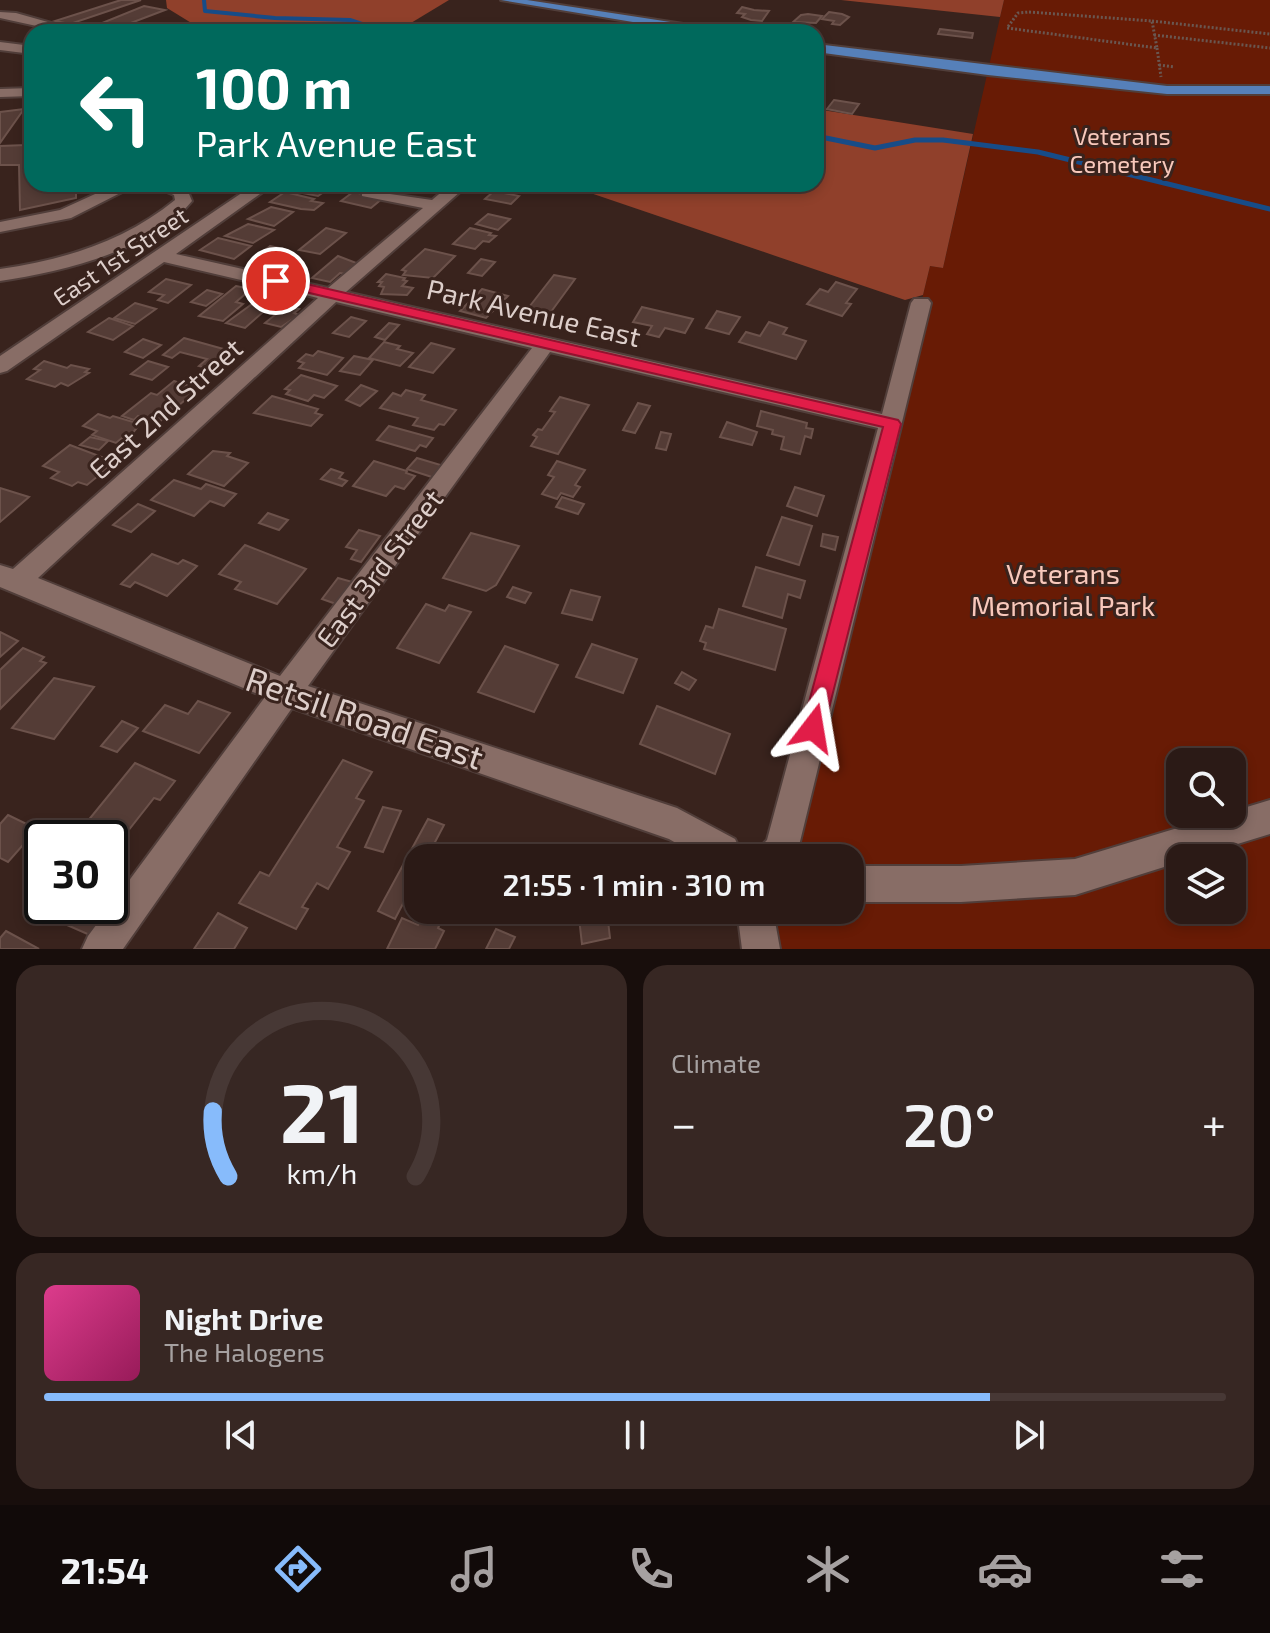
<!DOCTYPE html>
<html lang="en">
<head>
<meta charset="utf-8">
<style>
  :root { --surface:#2b1a16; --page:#372723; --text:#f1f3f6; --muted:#a6a1a1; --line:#473835; --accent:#87bbfb }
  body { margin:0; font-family:"Exo 2",sans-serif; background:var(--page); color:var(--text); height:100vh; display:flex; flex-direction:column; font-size:30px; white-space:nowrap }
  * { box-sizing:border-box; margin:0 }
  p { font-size:26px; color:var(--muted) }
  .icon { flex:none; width:44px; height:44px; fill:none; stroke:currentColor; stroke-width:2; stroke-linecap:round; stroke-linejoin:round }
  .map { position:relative; height:949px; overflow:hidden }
  .drawer { display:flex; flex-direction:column; gap:16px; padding:16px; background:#180e0c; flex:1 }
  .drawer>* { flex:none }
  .guide { position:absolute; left:24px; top:24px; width:800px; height:168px; border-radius:24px; box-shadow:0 4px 12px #0003,0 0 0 2px var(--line); background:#00695c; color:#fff; overflow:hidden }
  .tools { position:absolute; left:1166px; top:748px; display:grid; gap:16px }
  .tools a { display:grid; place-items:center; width:80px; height:80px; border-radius:16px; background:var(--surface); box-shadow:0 4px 12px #0003,0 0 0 2px var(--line); font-size:40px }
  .speed { position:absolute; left:24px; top:820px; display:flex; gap:16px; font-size:40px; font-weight:700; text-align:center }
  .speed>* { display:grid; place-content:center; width:104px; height:104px; border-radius:50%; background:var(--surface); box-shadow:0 4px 12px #0003,0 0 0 2px var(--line); line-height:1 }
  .speed .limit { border:4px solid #111; border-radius:12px; background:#fff; color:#111 }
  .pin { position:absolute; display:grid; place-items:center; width:68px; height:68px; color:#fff; margin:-34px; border:4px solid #fff; border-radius:50%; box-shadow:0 2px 8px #0007 }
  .me { position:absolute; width:88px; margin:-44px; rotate:14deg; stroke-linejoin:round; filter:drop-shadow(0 0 6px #0008) }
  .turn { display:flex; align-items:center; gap:28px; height:168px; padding:0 40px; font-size:36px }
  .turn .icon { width:104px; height:104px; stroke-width:2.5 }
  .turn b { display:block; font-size:56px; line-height:68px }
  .big { font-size:60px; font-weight:600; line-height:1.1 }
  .drawer .tile { flex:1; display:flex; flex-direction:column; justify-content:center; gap:12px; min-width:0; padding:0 28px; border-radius:24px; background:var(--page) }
  .drawer .dial { align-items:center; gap:0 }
  .dial svg { height:208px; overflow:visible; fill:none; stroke:var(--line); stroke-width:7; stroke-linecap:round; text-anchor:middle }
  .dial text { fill:var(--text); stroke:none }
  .song { display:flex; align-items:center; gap:24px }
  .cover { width:96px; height:96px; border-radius:12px; background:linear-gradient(135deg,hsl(330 70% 55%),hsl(330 70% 35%)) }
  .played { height:8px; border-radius:4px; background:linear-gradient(90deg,var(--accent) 80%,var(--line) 80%) }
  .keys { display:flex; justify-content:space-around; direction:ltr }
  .heat { display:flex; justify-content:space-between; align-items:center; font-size:44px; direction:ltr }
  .drawer .tiles { flex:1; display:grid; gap:16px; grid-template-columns:1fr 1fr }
  .tile:last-child { grid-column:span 2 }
  .trip { position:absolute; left:404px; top:844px; width:460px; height:80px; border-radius:24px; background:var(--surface); box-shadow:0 4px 12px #0003,0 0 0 2px var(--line); font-weight:600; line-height:80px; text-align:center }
  .dock { display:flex; height:128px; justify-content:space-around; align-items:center; background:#110a09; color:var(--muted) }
  .dock .icon { width:56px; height:56px }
  .dock .on { color:var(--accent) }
  .dock b { font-size:36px; color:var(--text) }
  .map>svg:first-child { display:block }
</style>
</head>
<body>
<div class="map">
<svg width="1270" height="949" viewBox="0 0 1270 949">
  <rect width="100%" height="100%" fill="#39231d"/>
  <!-- green -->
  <path fill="#681b05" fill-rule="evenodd" d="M 1004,0 L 1270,0 L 1270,949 L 761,949 L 755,910 L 850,910 L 850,858 L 773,858 L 892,424 L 930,266 L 943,268 ZM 1180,762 L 1232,762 L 1232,814 L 1180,814 ZM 1180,858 L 1232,858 L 1232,910 L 1180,910 Z"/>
  <!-- forest -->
  <g fill="#90402b">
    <path d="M 166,0 L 449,0 L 396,32 L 206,32 L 167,8 Z"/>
    <path d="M 841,0 L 1004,0 L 1000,17 Z"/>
    <path d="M 816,109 L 973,134 L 943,268 L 930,266 L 923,295 L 905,300 L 564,184 L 816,184 Z"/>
  </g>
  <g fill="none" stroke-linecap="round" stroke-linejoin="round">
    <!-- stream-far1 -->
    <path stroke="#174c88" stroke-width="4" d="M 204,0 L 205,11 L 275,18 L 350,20 L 368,26 L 372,32"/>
    <!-- stream -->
    <path stroke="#174c88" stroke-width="5" d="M 816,136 L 875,148 L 915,140 L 943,140 L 1038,152 L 1270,209"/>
  </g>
  <!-- building -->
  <g fill="#543c36" stroke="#6c524b" stroke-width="2">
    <path d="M 121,0 L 141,0 L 70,24 L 55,21 Z"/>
    <path d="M 144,6 L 165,10 L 123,26 L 102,23 Z"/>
    <path d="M 742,7 L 754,10 L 769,11 L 762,21 L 751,20 L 742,17 L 745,14 L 737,13 Z"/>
    <path d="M 829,12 L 842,14 L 849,17 L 840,25 L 832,24 L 834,21 L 822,19 Z"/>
    <path d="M 801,15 L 808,14 L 822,16 L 816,23 L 793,22 Z"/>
    <path d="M 940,29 L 973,33 L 972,38 L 938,34 Z"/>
    <path d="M 834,100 L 859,104 L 852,114 L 827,109 Z"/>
    <path d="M 24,109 L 0,143 L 0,112 Z"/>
    <path d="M 32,140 L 32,184 L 76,184 L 76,198 L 20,210 L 19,165 L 0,165 L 0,146 L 26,145 Z"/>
    <path d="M 295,184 L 330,184 L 334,185 L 318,196 L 287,190 Z"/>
    <path d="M 373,184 L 401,184 L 390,193 L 367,188 Z"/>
    <path d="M 494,191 L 519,196 L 511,204 L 485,199 Z"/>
    <path d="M 285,192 L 314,199 L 311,201 L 323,203 L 314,210 L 301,209 L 270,202 Z"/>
    <path d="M 353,192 L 383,198 L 371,208 L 341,201 Z"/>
    <path d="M 271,207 L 293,212 L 274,226 L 248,219 Z"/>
    <path d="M 488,214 L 510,219 L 498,230 L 476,224 Z"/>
    <path d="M 248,224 L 274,230 L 253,243 L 225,236 Z"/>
    <path d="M 326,228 L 346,233 L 320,254 L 299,250 Z"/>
    <path d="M 470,228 L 491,233 L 489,235 L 496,236 L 489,242 L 483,241 L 475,249 L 453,244 Z"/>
    <path d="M 218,238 L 251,246 L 234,259 L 200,250 Z"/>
    <path d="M 270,246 L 284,249 L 261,267 L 248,264 Z"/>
    <path d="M 425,249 L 455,256 L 433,278 L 403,275 L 406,271 L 402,270 Z"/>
    <path d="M 338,256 L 359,264 L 347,274 L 340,273 L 330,282 L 312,278 Z"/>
    <path d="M 481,259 L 495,262 L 482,276 L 468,273 Z"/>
    <path d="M 386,274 L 405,278 L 403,280 L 407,281 L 402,286 L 413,288 L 407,295 L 381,294 L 384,287 L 379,286 L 382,282 L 378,282 Z"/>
    <path d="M 554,275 L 575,279 L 548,316 L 526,311 Z"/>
    <path d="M 166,279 L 191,285 L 168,303 L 158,300 L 164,295 L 149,292 Z"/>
    <path d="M 836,282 L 857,289 L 846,303 L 851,304 L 842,316 L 807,304 L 820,289 L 828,292 Z"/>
    <path d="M 236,286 L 251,289 L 236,302 L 243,304 L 223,321 L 199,316 Z"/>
    <path d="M 482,289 L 508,296 L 486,318 L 460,311 Z"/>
    <path d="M 207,290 L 222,294 L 206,306 L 191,302 Z"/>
    <path d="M 256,301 L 271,305 L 245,328 L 226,323 Z"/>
    <path d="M 135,303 L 156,309 L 135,324 L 114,318 Z"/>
    <path d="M 286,306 L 299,309 L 294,313 L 299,315 L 281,327 L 265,323 Z"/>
    <path d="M 642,307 L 693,319 L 685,333 L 665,328 L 659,337 L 647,334 L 652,326 L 633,322 Z"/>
    <path d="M 717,311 L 740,317 L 729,334 L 706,328 Z"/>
    <path d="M 351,317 L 366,321 L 349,337 L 333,333 Z"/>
    <path d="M 109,318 L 133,326 L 113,340 L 88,332 Z"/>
    <path d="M 769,322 L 787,328 L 783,334 L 806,341 L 796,359 L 739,342 L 746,332 L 760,336 Z"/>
    <path d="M 389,323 L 399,325 L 385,340 L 375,337 Z"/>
    <path d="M 184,338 L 238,353 L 225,365 L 219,363 L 211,369 L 199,366 L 207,359 L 180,352 L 172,358 L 163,355 Z"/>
    <path d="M 143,339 L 161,345 L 143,358 L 125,352 Z"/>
    <path d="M 384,342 L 400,346 L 397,349 L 413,353 L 400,366 L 369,358 Z"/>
    <path d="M 431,343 L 454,349 L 433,373 L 409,367 Z"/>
    <path d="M 318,351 L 343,358 L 327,375 L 299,368 L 304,363 L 298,361 L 306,354 L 313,356 Z"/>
    <path d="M 354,356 L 373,360 L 360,375 L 340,371 Z"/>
    <path d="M 44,361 L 67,368 L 71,365 L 89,369 L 85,372 L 89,373 L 68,386 L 61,383 L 55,387 L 27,379 L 40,370 L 34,369 Z"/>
    <path d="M 148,361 L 168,367 L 152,380 L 131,374 Z"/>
    <path d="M 301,375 L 337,386 L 324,398 L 314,395 L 308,401 L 286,394 L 290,390 L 285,389 Z"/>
    <path d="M 174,381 L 198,389 L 158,423 L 138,416 L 134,420 L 122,416 L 151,393 L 157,395 Z"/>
    <path d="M 361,385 L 377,391 L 360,406 L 346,400 Z"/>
    <path d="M 406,390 L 425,395 L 421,400 L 456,410 L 444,425 L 439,424 L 434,430 L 413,425 L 418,418 L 380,408 L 393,393 L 401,396 Z"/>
    <path d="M 272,396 L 318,409 L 315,413 L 322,415 L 311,426 L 254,413 Z"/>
    <path d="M 560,397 L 589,405 L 558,454 L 531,446 L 537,437 L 533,435 L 538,429 L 542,430 L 555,412 L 550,411 Z"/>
    <path d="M 638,403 L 650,406 L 635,433 L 623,430 Z"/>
    <path d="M 761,411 L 807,423 L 806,428 L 813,429 L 811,438 L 805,436 L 800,454 L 781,449 L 784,437 L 772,434 L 773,430 L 757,426 Z"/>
    <path d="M 98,414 L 110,418 L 113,416 L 140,424 L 127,440 L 122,438 L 116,443 L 92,435 L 97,431 L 83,426 Z"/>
    <path d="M 727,422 L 757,432 L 752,445 L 720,437 Z"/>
    <path d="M 389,426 L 433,438 L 426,447 L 420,445 L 415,451 L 377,440 Z"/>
    <path d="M 661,432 L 671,434 L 666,450 L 656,448 Z"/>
    <path d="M 90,437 L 108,441 L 99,450 L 80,445 Z"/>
    <path d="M 70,445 L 115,462 L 87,485 L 78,482 L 72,486 L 51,478 L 59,472 L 43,466 Z"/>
    <path d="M 213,451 L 230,453 L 227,456 L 248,463 L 224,486 L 188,474 Z"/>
    <path d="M 417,458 L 444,466 L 435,478 L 407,469 Z"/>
    <path d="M 374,461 L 407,471 L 406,473 L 415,476 L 404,489 L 395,486 L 386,496 L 353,486 Z"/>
    <path d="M 557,461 L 585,470 L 575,485 L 580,487 L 573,497 L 561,493 L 557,499 L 542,494 L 554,477 L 548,475 Z"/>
    <path d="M 331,469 L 343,473 L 339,478 L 347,481 L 342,486 L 321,479 Z"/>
    <path d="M 174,480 L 201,489 L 206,484 L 236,494 L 224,506 L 210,501 L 194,516 L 151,500 Z"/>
    <path d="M 795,487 L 824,496 L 817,516 L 787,506 Z"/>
    <path d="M 0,488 L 29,497 L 0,522 Z"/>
    <path d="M 562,497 L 584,504 L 578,514 L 556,507 Z"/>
    <path d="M 138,504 L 155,511 L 131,532 L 113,525 Z"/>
    <path d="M 268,513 L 288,520 L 279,530 L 259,523 Z"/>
    <path d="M 782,517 L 812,526 L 799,565 L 767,555 Z"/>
    <path d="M 359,530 L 380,536 L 361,562 L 351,559 L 357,550 L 346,547 Z"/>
    <path d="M 471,533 L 519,546 L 496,585 L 486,591 L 443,578 Z"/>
    <path d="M 823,534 L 838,537 L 835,550 L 821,546 Z"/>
    <path d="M 245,545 L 306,569 L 277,604 L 235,589 L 241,582 L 219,574 Z"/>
    <path d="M 152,554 L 178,564 L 183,560 L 197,566 L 167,596 L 135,582 L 130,587 L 121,584 Z"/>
    <path d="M 756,567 L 805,581 L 800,598 L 788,594 L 782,618 L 743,606 Z"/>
    <path d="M 338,578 L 356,583 L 339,605 L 322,599 Z"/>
    <path d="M 513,587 L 531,593 L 525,603 L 507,597 Z"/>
    <path d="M 571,590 L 600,597 L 592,620 L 562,613 Z"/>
    <path d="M 426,604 L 445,611 L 449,605 L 471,612 L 439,663 L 397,648 Z"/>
    <path d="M 719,609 L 786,629 L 775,670 L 704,649 L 706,643 L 700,641 L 706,626 L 713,628 Z"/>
    <path d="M 0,632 L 18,641 L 0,657 Z"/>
    <path d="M 592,644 L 637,659 L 623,693 L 576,677 Z"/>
    <path d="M 505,646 L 558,665 L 534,712 L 478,692 Z"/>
    <path d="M 23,648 L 44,657 L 40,661 L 46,663 L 0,709 L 0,670 Z"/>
    <path d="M 682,672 L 696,680 L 689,690 L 675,683 Z"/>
    <path d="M 54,678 L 94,687 L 54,739 L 12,728 Z"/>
    <path d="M 198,701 L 230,713 L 199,753 L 143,731 L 165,705 L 188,714 Z"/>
    <path d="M 657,706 L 730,734 L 715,774 L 640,744 Z"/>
    <path d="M 122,721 L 138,728 L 117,752 L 101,746 Z"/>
    <path d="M 343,760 L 372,772 L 356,798 L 364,801 L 337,847 L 350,852 L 328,889 L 317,883 L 302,907 L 308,909 L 296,929 L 239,903 L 260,872 L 269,876 Z"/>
    <path d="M 135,763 L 175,781 L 160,800 L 154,798 L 113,850 L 110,848 L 110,838 L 88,838 L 78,833 Z"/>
    <path d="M 383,807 L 401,811 L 383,852 L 365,847 Z"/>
    <path d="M 8,815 L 37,829 L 8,862 L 0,858 L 0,824 Z"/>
    <path d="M 428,819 L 444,825 L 434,844 L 448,849 L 443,858 L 418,858 L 418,895 L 409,892 L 395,919 L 378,911 Z"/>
    <path d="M 499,847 L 528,858 L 494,858 Z"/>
    <path d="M 110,882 L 125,889 L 92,936 L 33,910 L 42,898 L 42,906 L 110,906 Z"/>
    <path d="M 425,910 L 446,911 L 438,928 L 444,931 L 435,949 L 387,949 L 402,918 L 418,925 Z"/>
    <path d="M 607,912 L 610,938 L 582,944 L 579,918 Z"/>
    <path d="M 218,913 L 247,928 L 234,949 L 194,949 Z"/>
    <path d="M 496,929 L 515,937 L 509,949 L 486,949 Z"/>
    <path d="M 6,931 L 39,949 L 0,949 L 0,938 Z"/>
  </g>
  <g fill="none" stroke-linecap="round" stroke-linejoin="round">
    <defs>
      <g id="minor">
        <path d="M 0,12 L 16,13 L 83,32 L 64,32 L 0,18 Z"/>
        <path d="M 0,42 L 32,46 L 32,54 L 0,50 Z"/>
        <path d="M 32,88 L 32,96 L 0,97 L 0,89 Z"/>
        <path d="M 117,184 L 138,184 L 71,218 L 0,232 L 0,222 L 60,210 Z"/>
        <path d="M 148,184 L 172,184 L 187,189 L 192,201 C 151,251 61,272 0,281 L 0,269 C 64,260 125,241 175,200 L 174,195 Z"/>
        <path d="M 255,184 L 274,184 L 176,254 L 328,288 L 423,208 L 362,196 L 362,190 L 432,200 L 451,184 L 469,184 L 346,292 L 882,414 L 911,303 L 914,299 L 928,299 L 931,303 L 796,858 L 756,858 L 761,846 L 767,840 L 878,428 L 550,352 L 308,686 L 677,808 L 735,839 L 744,858 L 702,858 L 669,839 L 292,708 L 123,949 L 82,949 L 88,936 L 265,697 L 0,587 L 0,565 L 13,569 L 318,298 L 164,262 L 7,371 L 0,373 L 0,356 ZM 336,302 L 532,348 L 280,676 L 38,578 Z"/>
        <path d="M 1270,800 L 1270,834 L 1192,858 L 1180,858 L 1180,862 L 1075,895 L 961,902 L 850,902 L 850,866 L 961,866 L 1075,859 Z"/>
        <path d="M 737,910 L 773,910 L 780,949 L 742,949 Z"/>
      </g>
      <g id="major">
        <path d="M 501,0 L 527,0 L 716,29 L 722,32 L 693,32 Z"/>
        <path d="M 816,44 L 1167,86 L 1270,86 L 1270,94 L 1167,94 L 988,75 L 816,52 Z"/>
      </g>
    </defs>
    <!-- minor casing -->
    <use href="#minor" stroke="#513e3a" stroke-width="4"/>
    <!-- major casing -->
    <use href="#major" stroke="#513e3a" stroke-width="4"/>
    <!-- path -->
    <g stroke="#6a5751" stroke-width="3" stroke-dasharray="2 2" stroke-linecap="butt">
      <path d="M 1029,12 L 1152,21 L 1157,48 L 1007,28 L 1018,13 Z"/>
      <path d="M 1152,21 L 1270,34"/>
      <path d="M 1154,35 L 1270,48"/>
      <path d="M 1157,48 L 1161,77"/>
      <path d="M 1159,65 L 1174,67"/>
    </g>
    <!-- minor -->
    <use href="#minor" fill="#886d66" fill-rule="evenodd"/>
    <!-- major -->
    <use href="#major" fill="#5680b9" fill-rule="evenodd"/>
  </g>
  <!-- route -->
  <path fill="#e11d48" stroke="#92132f" stroke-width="2" d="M 276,277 L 898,420 L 901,424 L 822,736 L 813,739 L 805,736 L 802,728 L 883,427 L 271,284 L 269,281 Z"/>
  <g text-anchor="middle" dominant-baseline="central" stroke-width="6" stroke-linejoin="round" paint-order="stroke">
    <!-- far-park labels -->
    <g font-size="24" fill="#f8c8bb" stroke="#39231d">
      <text x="1122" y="135">Veterans<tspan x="1122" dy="28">Cemetery</tspan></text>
    </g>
    <!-- far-street labels -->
    <g font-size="24" fill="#ddceca" stroke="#39231d">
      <text transform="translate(120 256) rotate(-34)">East 1st Street</text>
    </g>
    <!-- street labels -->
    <g font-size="28" fill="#ddceca" stroke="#39231d">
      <text transform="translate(534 312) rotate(13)">Park Avenue East</text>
      <text transform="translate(165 408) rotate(-42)">East 2nd Street</text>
      <text transform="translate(379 568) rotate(-53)">East 3rd Street</text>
    </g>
    <!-- park labels -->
    <g font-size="28" fill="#f8c8bb" stroke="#39231d">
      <text x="1063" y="573">Veterans<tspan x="1063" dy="32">Memorial Park</tspan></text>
    </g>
    <!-- near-street labels -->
    <g font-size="34" fill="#ddceca" stroke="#39231d">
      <text transform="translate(365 717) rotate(19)">Retsil Road East</text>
    </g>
  </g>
</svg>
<div class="tools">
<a><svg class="icon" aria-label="search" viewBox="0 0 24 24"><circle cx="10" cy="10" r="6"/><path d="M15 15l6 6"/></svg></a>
<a><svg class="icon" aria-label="layers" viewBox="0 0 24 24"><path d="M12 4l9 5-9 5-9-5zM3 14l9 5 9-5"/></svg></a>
</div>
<div class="speed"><div class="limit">30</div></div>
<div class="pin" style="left:276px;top:281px;background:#d93025"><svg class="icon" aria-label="arrive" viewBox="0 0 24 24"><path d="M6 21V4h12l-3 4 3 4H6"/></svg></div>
<svg class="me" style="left:813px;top:728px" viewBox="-20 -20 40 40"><path d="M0-17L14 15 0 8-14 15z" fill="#e11d48" stroke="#fff" stroke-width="4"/></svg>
<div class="trip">21:55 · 1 min · 310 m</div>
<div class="guide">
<div class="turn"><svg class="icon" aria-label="left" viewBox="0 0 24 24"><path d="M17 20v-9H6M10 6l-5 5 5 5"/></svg><div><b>100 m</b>Park Avenue East</div></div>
</div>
</div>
<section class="drawer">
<div class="tiles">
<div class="tile dial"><svg viewBox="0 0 100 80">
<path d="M14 69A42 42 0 1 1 86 69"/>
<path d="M14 69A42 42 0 0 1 8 44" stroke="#87bbfb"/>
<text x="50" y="56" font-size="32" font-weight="700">21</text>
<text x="50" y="72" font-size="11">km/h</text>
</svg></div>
<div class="tile"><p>Climate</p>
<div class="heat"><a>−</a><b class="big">20°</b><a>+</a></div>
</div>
<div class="tile">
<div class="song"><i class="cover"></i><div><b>Night Drive</b><p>The Halogens</p></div></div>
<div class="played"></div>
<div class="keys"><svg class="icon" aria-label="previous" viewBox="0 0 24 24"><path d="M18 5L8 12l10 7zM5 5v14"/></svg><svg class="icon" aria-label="pause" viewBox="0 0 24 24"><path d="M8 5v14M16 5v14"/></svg><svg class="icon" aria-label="next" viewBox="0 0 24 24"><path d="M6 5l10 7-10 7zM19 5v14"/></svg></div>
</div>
</div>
</section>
<nav class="dock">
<b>21:54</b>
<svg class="icon on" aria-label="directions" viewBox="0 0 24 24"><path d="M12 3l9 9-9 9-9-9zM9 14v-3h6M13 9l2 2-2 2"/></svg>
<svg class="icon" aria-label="music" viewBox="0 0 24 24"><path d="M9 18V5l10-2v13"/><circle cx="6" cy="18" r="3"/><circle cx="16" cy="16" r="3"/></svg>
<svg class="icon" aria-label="phone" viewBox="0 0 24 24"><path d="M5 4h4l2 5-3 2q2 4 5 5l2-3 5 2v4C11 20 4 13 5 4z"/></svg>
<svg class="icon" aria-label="climate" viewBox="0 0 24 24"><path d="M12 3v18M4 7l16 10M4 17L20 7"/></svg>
<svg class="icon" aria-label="car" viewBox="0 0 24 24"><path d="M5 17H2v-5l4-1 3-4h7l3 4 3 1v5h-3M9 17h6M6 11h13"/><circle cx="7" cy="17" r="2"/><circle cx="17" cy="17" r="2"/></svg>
<svg class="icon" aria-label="filters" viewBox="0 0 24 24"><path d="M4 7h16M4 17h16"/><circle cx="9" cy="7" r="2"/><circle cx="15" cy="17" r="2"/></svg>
</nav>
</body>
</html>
